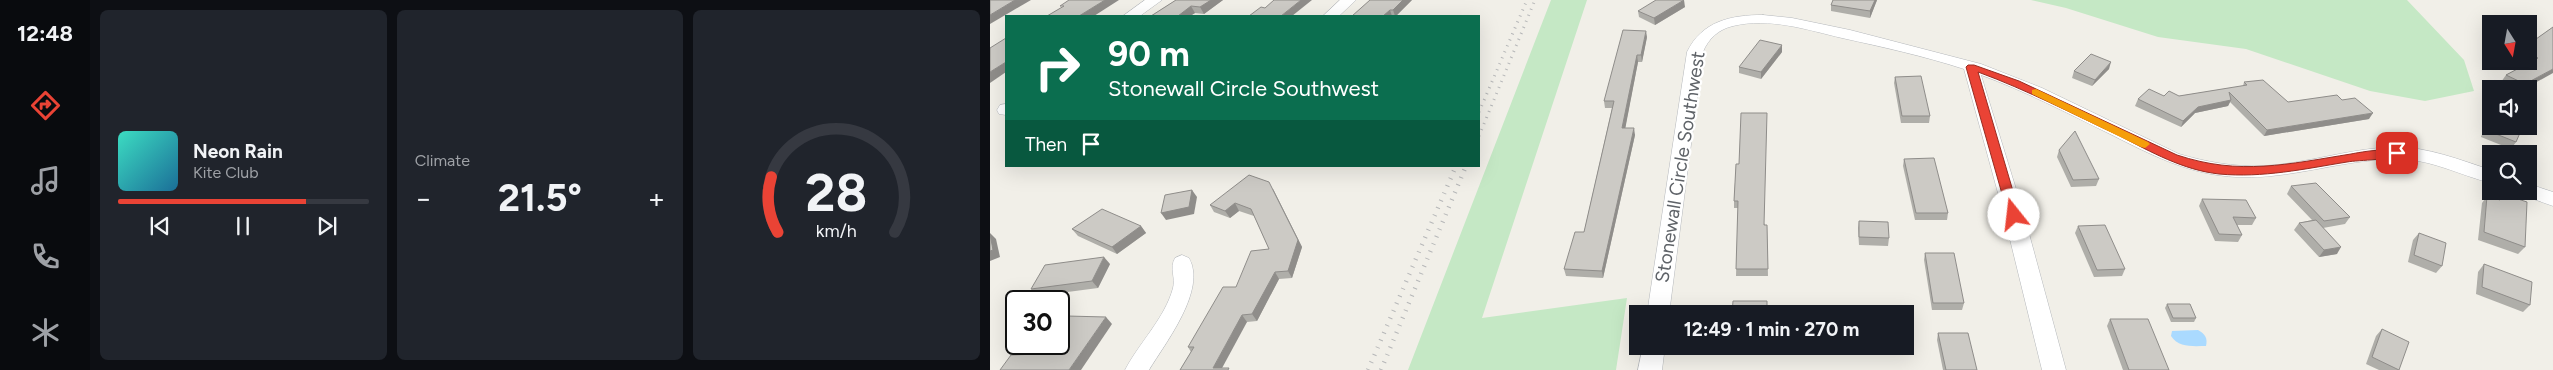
<!DOCTYPE html>
<html lang="en">
<head>
<meta charset="utf-8">
<style>
  :root { --surface:#171b24; --page:#20242c; --text:#f1f3f6; --muted:#9ea1a6; --line:#363941; --accent:#ea4335 }
  body { margin:0; font-family:Figtree,sans-serif; background:var(--page); color:var(--text); height:100vh; display:flex; flex-direction:column; font-size:19px; white-space:nowrap }
  * { box-sizing:border-box; margin:0 }
  p { font-size:16px; color:var(--muted) }
  .icon { flex:none; width:28px; height:28px; fill:none; stroke:currentColor; stroke-width:2; stroke-linecap:round; stroke-linejoin:round }
  .map { position:relative; flex:1; overflow:hidden }
  .sheet { display:flex; flex-direction:column; gap:10px; padding:10px; background:#0d0f14; width:900px }
  .sheet>* { flex:none }
  .hud { position:absolute; left:15px; top:15px; width:475px; height:152px; border-radius:0px; box-shadow:0 5px 20px #0002; background:#0b6e4f; color:#fff; overflow:hidden }
  .needle { width:32px; rotate:169deg }
  .fabs { position:absolute; left:1492px; top:15px; display:grid; gap:10px }
  .fabs a { display:grid; place-items:center; width:55px; height:55px; border-radius:0px; background:var(--surface); box-shadow:0 5px 20px #0002; font-size:25px }
  .speed { position:absolute; left:15px; top:290px; display:flex; gap:10px; font-size:25px; font-weight:700; text-align:center }
  .speed>* { display:grid; place-content:center; width:65px; height:65px; border-radius:50%; background:var(--surface); box-shadow:0 5px 20px #0002; line-height:1 }
  .speed .limit { border:2px solid #111; border-radius:8px; background:#fff; color:#111 }
  .pin { position:absolute; display:grid; place-items:center; width:42px; height:42px; color:#fff; margin:-21px; border-radius:10px; box-shadow:0 2px 8px #0006 }
  .me { position:absolute; width:55px; margin:-28px; rotate:344deg; stroke-linejoin:round; filter:drop-shadow(0 0 4px #0008) }
  .turn { display:flex; align-items:center; gap:18px; height:105px; padding:0 20px; font-size:22px }
  .turn .icon { width:65px; height:65px; stroke-width:2.5 }
  .turn b { display:block; font-size:35px; line-height:42px }
  .then { display:flex; align-items:center; height:48px; padding:0 20px; background:#0003; gap:10px; font-size:19px }
  .big { font-size:38px; font-weight:700; line-height:1.1 }
  .sheet .widget { flex:1; display:flex; flex-direction:column; justify-content:center; gap:8px; min-width:0; padding:0 18px; border-radius:8px; background:var(--page) }
  .sheet .dial { align-items:center; gap:0 }
  .dial svg { height:130px; overflow:visible; fill:none; stroke:var(--line); stroke-width:7; stroke-linecap:round; text-anchor:middle }
  .dial text { fill:var(--text); stroke:none }
  .song { display:flex; align-items:center; gap:15px }
  .cover { width:60px; height:60px; border-radius:8px; background:linear-gradient(135deg,hsl(170 70% 55%),hsl(200 70% 35%)) }
  .played { height:5px; border-radius:2px; background:linear-gradient(90deg,var(--accent) 75%,var(--line) 75%) }
  .keys { display:flex; justify-content:space-around; direction:ltr }
  .heat { display:flex; justify-content:space-between; align-items:center; font-size:28px; direction:ltr }
  .sheet .tiles { flex:1; display:grid; gap:10px; grid-template-columns:repeat(3,1fr) }
  .trip { position:absolute; left:639px; top:305px; width:285px; height:50px; border-radius:0px; background:var(--surface); box-shadow:0 5px 20px #0002; font-weight:700; line-height:50px; text-align:center }
  main { display:flex; flex:1; min-height:0 }
  .dock { display:flex; flex-direction:column; width:90px; justify-content:space-around; align-items:center; background:#090b0e; color:var(--muted) }
  .dock .icon { width:35px; height:35px }
  .dock .on { color:var(--accent) }
  .dock b { font-size:22px; color:var(--text) }
  .map>svg:first-child { display:block }
</style>
</head>
<body>
<main>
<nav class="dock">
<b>12:48</b>
<svg class="icon on" aria-label="directions" viewBox="0 0 24 24"><path d="M12 3l9 9-9 9-9-9zM9 14v-3h6M13 9l2 2-2 2"/></svg>
<svg class="icon" aria-label="music" viewBox="0 0 24 24"><path d="M9 18V5l10-2v13"/><circle cx="6" cy="18" r="3"/><circle cx="16" cy="16" r="3"/></svg>
<svg class="icon" aria-label="phone" viewBox="0 0 24 24"><path d="M5 4h4l2 5-3 2q2 4 5 5l2-3 5 2v4C11 20 4 13 5 4z"/></svg>
<svg class="icon" aria-label="climate" viewBox="0 0 24 24"><path d="M12 3v18M4 7l16 10M4 17L20 7"/></svg>
</nav>
<section class="sheet">
<div class="tiles">
<div class="widget">
<div class="song"><i class="cover"></i><div><b>Neon Rain</b><p>Kite Club</p></div></div>
<div class="played"></div>
<div class="keys"><svg class="icon" aria-label="previous" viewBox="0 0 24 24"><path d="M18 5L8 12l10 7zM5 5v14"/></svg><svg class="icon" aria-label="pause" viewBox="0 0 24 24"><path d="M8 5v14M16 5v14"/></svg><svg class="icon" aria-label="next" viewBox="0 0 24 24"><path d="M6 5l10 7-10 7zM19 5v14"/></svg></div>
</div>
<div class="widget"><p>Climate</p>
<div class="heat"><a>−</a><b class="big">21.5°</b><a>+</a></div>
</div>
<div class="widget dial"><svg viewBox="0 0 100 80">
<path d="M14 69A42 42 0 1 1 86 69"/>
<path d="M14 69A42 42 0 0 1 10 35" stroke="#ea4335"/>
<text x="50" y="56" font-size="32" font-weight="700">28</text>
<text x="50" y="72" font-size="11">km/h</text>
</svg></div>
</div>
</section>
<div class="map">
<svg width="1563" height="370" viewBox="0 0 1563 370">
  <rect width="100%" height="100%" fill="#f1efe8"/>
  <!-- green -->
  <g fill="#c5e8c5">
    <path d="M 561,0 L 597,0 L 492,318 L 637,298 L 626,370 L 418,370 Z"/>
    <path d="M 1041,0 L 1417,0 L 1474,60 L 1484,91 L 1435,101 L 1380,91 L 1256,49 L 1168,37 L 1076,8 Z"/>
  </g>
  <!-- water -->
  <path fill="#aadaff" d="M 1208,330 C 1215,334 1218,338 1216,346 C 1203,346 1189,348 1181,336 L 1182,331 Z"/>
  <g fill="none" stroke-linecap="round" stroke-linejoin="round">
    <defs>
      <g id="minor">
        <path d="M 155,0 L 172,0 L 150,16 L 133,16 Z"/>
        <path d="M 350,0 L 366,0 L 349,16 L 333,16 Z"/>
        <path d="M 773,15 L 802,18 L 860,30 L 991,64 L 1052,88 L 1189,154 C 1216,162 1244,167 1272,166 C 1317,164 1360,148 1405,147 C 1438,147 1470,160 1501,170 L 1501,183 C 1469,175 1441,159 1407,159 C 1346,159 1289,185 1227,175 C 1187,169 1154,151 1118,133 C 1077,113 1035,91 991,75 L 1034,215 L 1076,370 L 1052,370 L 1014,215 L 974,69 C 934,56 893,47 852,38 C 818,30 779,17 743,26 C 729,29 718,39 713,52 L 679,314 L 657,314 L 697,52 C 712,21 741,15 773,15 Z"/>
        <path d="M 16,104 L 16,115 L 9,114 L 7,110 L 10,105 Z"/>
        <path d="M 1539,184 L 1563,192 L 1563,206 L 1532,195 L 1530,191 L 1539,191 Z"/>
        <path d="M 192,255 L 199,258 C 217,290 176,342 159,370 L 135,370 C 149,343 175,318 183,288 C 186,278 179,268 185,258 Z"/>
        <path d="M 653,346 L 675,346 L 672,370 L 648,370 Z"/>
      </g>
    </defs>
    <!-- minor casing -->
    <use href="#minor" stroke="#b5b8bc" stroke-width="1"/>
    <!-- minor -->
    <use href="#minor" fill="#fff" fill-rule="evenodd"/>
    <!-- rail-far1 -->
    <g stroke="#b6b7b8" stroke-width="3" stroke-dasharray="1 5.5" stroke-linecap="butt">
      <path d="M 489,112 L 537,0"/>
      <path d="M 489,136 L 545,0"/>
    </g>
    <!-- rail -->
    <g stroke="#b6b7b8" stroke-width="4.5" stroke-dasharray="1 7" stroke-linecap="butt">
      <path d="M 378,370 L 466,166"/>
      <path d="M 391,370 L 476,166"/>
    </g>
  </g>
  <!-- wall -->
  <g fill="#afaea9">
    <path d="M 186,0 L 233,0 L 214,14 L 205,13 L 200,16 L 161,16 Z"/>
    <path d="M 422,0 L 406,16 L 362,16 Z"/>
    <path d="M 843,0 L 887,0 L 880,18 L 841,11 L 841,5 Z"/>
    <path d="M 695,7 L 665,25 L 649,17 L 648,11 Z"/>
    <path d="M 1563,27 L 1534,89 L 1525,89 L 1511,82 L 1516,75 L 1539,63 L 1536,61 L 1539,61 L 1539,44 Z"/>
    <path d="M 657,37 L 652,62 L 648,62 L 635,128 L 645,135 L 613,278 L 576,276 L 574,269 L 594,232 L 622,108 L 615,108 L 614,101 Z"/>
    <path d="M 792,52 L 771,79 L 749,73 L 749,67 Z"/>
    <path d="M 1119,69 L 1102,86 L 1082,78 L 1084,71 Z"/>
    <path d="M 905,77 L 940,116 L 939,123 L 911,123 L 904,83 Z"/>
    <path d="M 1254,82 L 1298,102 L 1352,100 L 1379,119 L 1274,136 L 1240,102 L 1238,106 L 1205,113 L 1191,127 L 1145,106 L 1148,99 L 1174,96 L 1189,96 L 1253,86 Z"/>
    <path d="M 1501,113 L 1501,126 L 1526,142 L 1521,149 L 1491,137 Z"/>
    <path d="M 1069,150 L 1109,179 L 1106,186 L 1081,187 L 1067,157 Z"/>
    <path d="M 914,159 L 958,213 L 957,220 L 925,220 L 913,166 Z"/>
    <path d="M 746,164 L 775,225 L 777,225 L 778,276 L 746,276 L 748,208 L 744,208 L 744,201 Z"/>
    <path d="M 1301,186 L 1360,217 L 1355,224 L 1333,228 L 1347,254 L 1329,257 L 1304,230 L 1309,223 L 1322,220 L 1297,194 Z"/>
    <path d="M 283,189 L 312,247 L 302,278 L 289,279 L 267,321 L 257,322 L 190,370 L 201,352 L 198,347 L 246,287 L 279,249 L 264,216 L 249,211 L 240,218 L 224,212 L 220,205 Z"/>
    <path d="M 1510,193 L 1535,247 L 1528,254 L 1488,240 L 1492,203 L 1497,196 L 1505,199 Z"/>
    <path d="M 1212,199 L 1266,218 L 1262,225 L 1247,225 L 1252,235 L 1248,242 L 1225,241 L 1209,206 Z"/>
    <path d="M 869,221 L 899,238 L 898,246 L 869,245 L 868,228 Z"/>
    <path d="M 151,226 L 156,233 L 127,254 L 88,236 L 82,229 Z"/>
    <path d="M 1088,226 L 1135,269 L 1132,276 L 1104,277 L 1085,233 Z"/>
    <path d="M 1429,233 L 1452,266 L 1446,273 L 1418,262 L 1423,240 Z"/>
    <path d="M 935,253 L 974,303 L 972,310 L 942,310 L 934,260 Z"/>
    <path d="M 120,264 L 108,288 L 47,296 L 41,289 Z"/>
    <path d="M 1494,264 L 1540,305 L 1533,312 L 1486,294 L 1488,272 Z"/>
    <path d="M 1177,304 L 1206,318 L 1204,322 L 1181,322 L 1175,308 Z"/>
    <path d="M 1120,319 L 1179,370 L 1133,370 L 1117,326 Z"/>
    <path d="M 1392,329 L 1409,370 L 1389,370 L 1376,364 L 1386,336 Z"/>
    <path d="M 948,333 L 987,370 L 953,370 L 947,340 Z"/>
    <rect x="741" y="346" width="36" height="3"/>
  </g>
  <!-- shaded-wall -->
  <g fill="#8f8d8a">
    <path d="M 25,0 L 41,0 L 0,24 L 0,15 Z"/>
    <path d="M 115,0 L 129,0 L 104,16 L 89,16 Z"/>
    <path d="M 221,0 L 233,0 L 214,14 L 210,7 Z"/>
    <path d="M 311,0 L 322,0 L 302,16 L 291,16 Z"/>
    <path d="M 413,0 L 422,0 L 406,16 L 405,16 L 403,10 Z"/>
    <path d="M 694,0 L 695,7 L 665,25 L 664,18 Z"/>
    <path d="M 885,0 L 887,0 L 880,18 L 880,11 Z"/>
    <path d="M 201,6 L 205,13 L 200,16 L 188,16 Z"/>
    <path d="M 400,10 L 402,16 L 393,16 Z"/>
    <path d="M 656,31 L 657,37 L 652,62 L 651,55 Z"/>
    <path d="M 792,45 L 792,52 L 771,79 L 771,72 Z"/>
    <path d="M 647,55 L 648,62 L 634,135 L 632,128 Z"/>
    <path d="M 16,62 L 16,72 L 0,83 L 0,72 Z"/>
    <path d="M 1121,62 L 1119,69 L 1102,86 L 1105,80 Z"/>
    <path d="M 1563,69 L 1563,73 L 1534,89 L 1532,89 L 1535,84 Z"/>
    <path d="M 1241,100 L 1238,106 L 1205,113 L 1191,127 L 1193,121 L 1208,107 Z"/>
    <path d="M 1383,113 L 1379,119 L 1274,136 L 1277,130 Z"/>
    <path d="M 644,128 L 645,135 L 613,278 L 612,271 Z"/>
    <path d="M 283,189 L 312,247 L 302,278 L 298,271 Z"/>
    <path d="M 202,190 L 207,197 L 204,214 L 176,220 L 171,213 Z"/>
    <path d="M 245,203 L 249,211 L 240,218 L 235,211 Z"/>
    <path d="M 151,226 L 156,233 L 127,254 L 122,247 Z"/>
    <path d="M 0,233 L 6,239 L 10,257 L 0,261 Z"/>
    <path d="M 1351,247 L 1347,254 L 1329,257 L 1334,250 Z"/>
    <path d="M 114,257 L 120,264 L 108,288 L 102,281 Z"/>
    <path d="M 285,272 L 289,279 L 267,321 L 262,314 Z"/>
    <path d="M 252,315 L 257,322 L 231,370 L 223,368 Z"/>
    <path d="M 116,317 L 122,324 L 91,370 L 79,370 Z"/>
  </g>
  <!-- building -->
  <g fill="#cccac5" stroke="#8f8d8a">
    <path d="M 0,0 L 25,0 L 0,15 Z"/>
    <path d="M 79,0 L 115,0 L 89,16 L 57,16 L 74,6 L 70,6 Z"/>
    <path d="M 186,0 L 221,0 L 210,7 L 201,6 L 188,16 L 161,16 Z"/>
    <path d="M 284,0 L 311,0 L 291,16 L 259,16 L 271,7 L 275,8 Z"/>
    <path d="M 380,0 L 413,0 L 403,10 L 400,10 L 393,16 L 362,16 Z"/>
    <path d="M 666,0 L 694,0 L 664,18 L 648,11 Z"/>
    <path d="M 843,0 L 885,0 L 880,11 L 841,5 Z"/>
    <path d="M 1563,27 L 1563,69 L 1535,84 L 1516,75 L 1548,58 L 1539,54 L 1543,51 L 1539,49 L 1539,44 Z"/>
    <path d="M 633,30 L 656,31 L 651,55 L 647,55 L 632,128 L 644,128 L 612,271 L 574,269 L 585,232 L 594,232 L 624,101 L 614,101 Z"/>
    <path d="M 16,38 L 16,62 L 0,72 L 0,48 Z"/>
    <path d="M 770,40 L 792,45 L 771,72 L 749,67 Z"/>
    <path d="M 1101,54 L 1121,62 L 1105,80 L 1084,71 Z"/>
    <path d="M 931,76 L 940,116 L 912,116 L 905,77 Z"/>
    <path d="M 1273,80 L 1298,102 L 1347,95 L 1352,100 L 1365,98 L 1383,113 L 1277,130 L 1239,92 L 1241,100 L 1208,107 L 1193,121 L 1148,99 L 1159,89 L 1174,96 L 1179,91 L 1189,96 L 1257,85 L 1254,82 Z"/>
    <path d="M 751,113 L 777,113 L 774,225 L 777,225 L 778,269 L 746,269 L 748,201 L 744,201 L 746,164 L 749,164 Z"/>
    <path d="M 1501,118 L 1501,126 L 1533,126 L 1526,142 L 1496,130 Z"/>
    <path d="M 1085,131 L 1109,179 L 1083,180 L 1069,150 Z"/>
    <path d="M 944,158 L 958,213 L 926,213 L 914,159 Z"/>
    <path d="M 259,175 L 279,182 L 308,240 L 298,271 L 285,272 L 262,314 L 252,315 L 223,368 L 239,368 L 238,370 L 190,370 L 204,347 L 198,347 L 233,287 L 246,287 L 261,251 L 279,249 L 261,209 L 245,203 L 235,211 L 220,205 Z"/>
    <path d="M 1326,183 L 1360,217 L 1334,221 L 1301,186 Z"/>
    <path d="M 202,190 L 199,207 L 171,213 L 175,195 Z"/>
    <path d="M 1510,193 L 1537,202 L 1535,247 L 1494,232 L 1497,196 L 1510,200 Z"/>
    <path d="M 1212,199 L 1256,200 L 1266,218 L 1243,217 L 1252,235 L 1229,234 Z"/>
    <path d="M 112,209 L 151,226 L 122,247 L 82,229 Z"/>
    <path d="M 1326,220 L 1351,247 L 1334,250 L 1309,223 Z"/>
    <path d="M 869,221 L 898,222 L 899,238 L 869,237 Z"/>
    <path d="M 1115,225 L 1135,269 L 1107,270 L 1088,226 Z"/>
    <path d="M 1429,233 L 1456,243 L 1452,266 L 1424,255 Z"/>
    <path d="M 0,234 L 3,250 L 0,251 Z"/>
    <path d="M 935,253 L 964,253 L 974,303 L 943,303 Z"/>
    <path d="M 114,257 L 102,281 L 41,289 L 55,265 Z"/>
    <path d="M 1494,264 L 1542,282 L 1540,305 L 1492,287 Z"/>
    <path d="M 743,301 L 777,301 L 777,314 L 742,314 Z"/>
    <path d="M 1177,304 L 1200,304 L 1206,318 L 1183,318 Z"/>
    <path d="M 77,316 L 116,317 L 79,370 L 10,370 L 21,355 L 48,354 L 56,344 L 69,344 L 69,327 Z"/>
    <path d="M 1120,319 L 1158,319 L 1179,370 L 1139,370 Z"/>
    <path d="M 1392,329 L 1419,342 L 1409,370 L 1382,357 Z"/>
    <path d="M 948,333 L 978,333 L 987,370 L 956,370 Z"/>
  </g>
  <!-- route -->
  <path fill="#ea4335" stroke="#982c22" d="M 978,65 L 984,65 L 1029,81 L 1187,155 C 1250,176 1298,164 1361,154 C 1371,152 1406,146 1412,153 C 1406,160 1368,160 1357,162 C 1314,169 1273,178 1229,174 C 1193,170 1161,152 1130,136 C 1083,114 1037,90 988,72 L 1030,215 L 1024,219 L 1018,215 L 976,67 Z"/>
  <!-- slow -->
  <path fill="#f59e0b" d="M 1046,89 L 1158,142 L 1160,144 L 1155,148 L 1151,147 L 1042,94 L 1042,90 Z"/>
  <g text-anchor="middle" dominant-baseline="central" stroke-width="4.5" stroke-linejoin="round" paint-order="stroke">
    <!-- street labels -->
    <g font-size="19" fill="#5f6368" stroke="#fff">
      <text transform="translate(690 167) rotate(-81)">Stonewall Circle Southwest</text>
    </g>
  </g>
</svg>
<div class="fabs">
<a><svg class="needle" viewBox="-14 -14 28 28"><path d="M0-13l5 13h-10z" fill="#e53935"/><path d="M0 13l5-13h-10z" fill="#9ea1a6"/></svg></a>
<a><svg class="icon" aria-label="sound" viewBox="0 0 24 24"><path d="M4 9h4l5-4v14l-5-4H4zM17 9q2 3 0 6"/></svg></a>
<a><svg class="icon" aria-label="search" viewBox="0 0 24 24"><circle cx="10" cy="10" r="6"/><path d="M15 15l6 6"/></svg></a>
</div>
<div class="speed"><div class="limit">30</div></div>
<div class="pin" style="left:1407px;top:153px;background:#d93025"><svg class="icon" aria-label="arrive" viewBox="0 0 24 24"><path d="M6 21V4h12l-3 4 3 4H6"/></svg></div>
<svg class="me" style="left:1024px;top:215px" viewBox="-20 -20 40 40"><circle r="19" fill="#fff"/><path d="M0-13L10 11 0 6-10 11z" fill="#ea4335"/></svg>
<div class="trip">12:49 · 1 min · 270 m</div>
<div class="hud">
<div class="turn"><svg class="icon" aria-label="right" viewBox="0 0 24 24"><path d="M7 20v-9h11M14 6l5 5-5 5"/></svg><div><b>90 m</b>Stonewall Circle Southwest</div></div>
<div class="then">Then<svg class="icon" aria-label="arrive" viewBox="0 0 24 24"><path d="M6 21V4h12l-3 4 3 4H6"/></svg></div>
</div>
</div>
</main>
</body>
</html>
